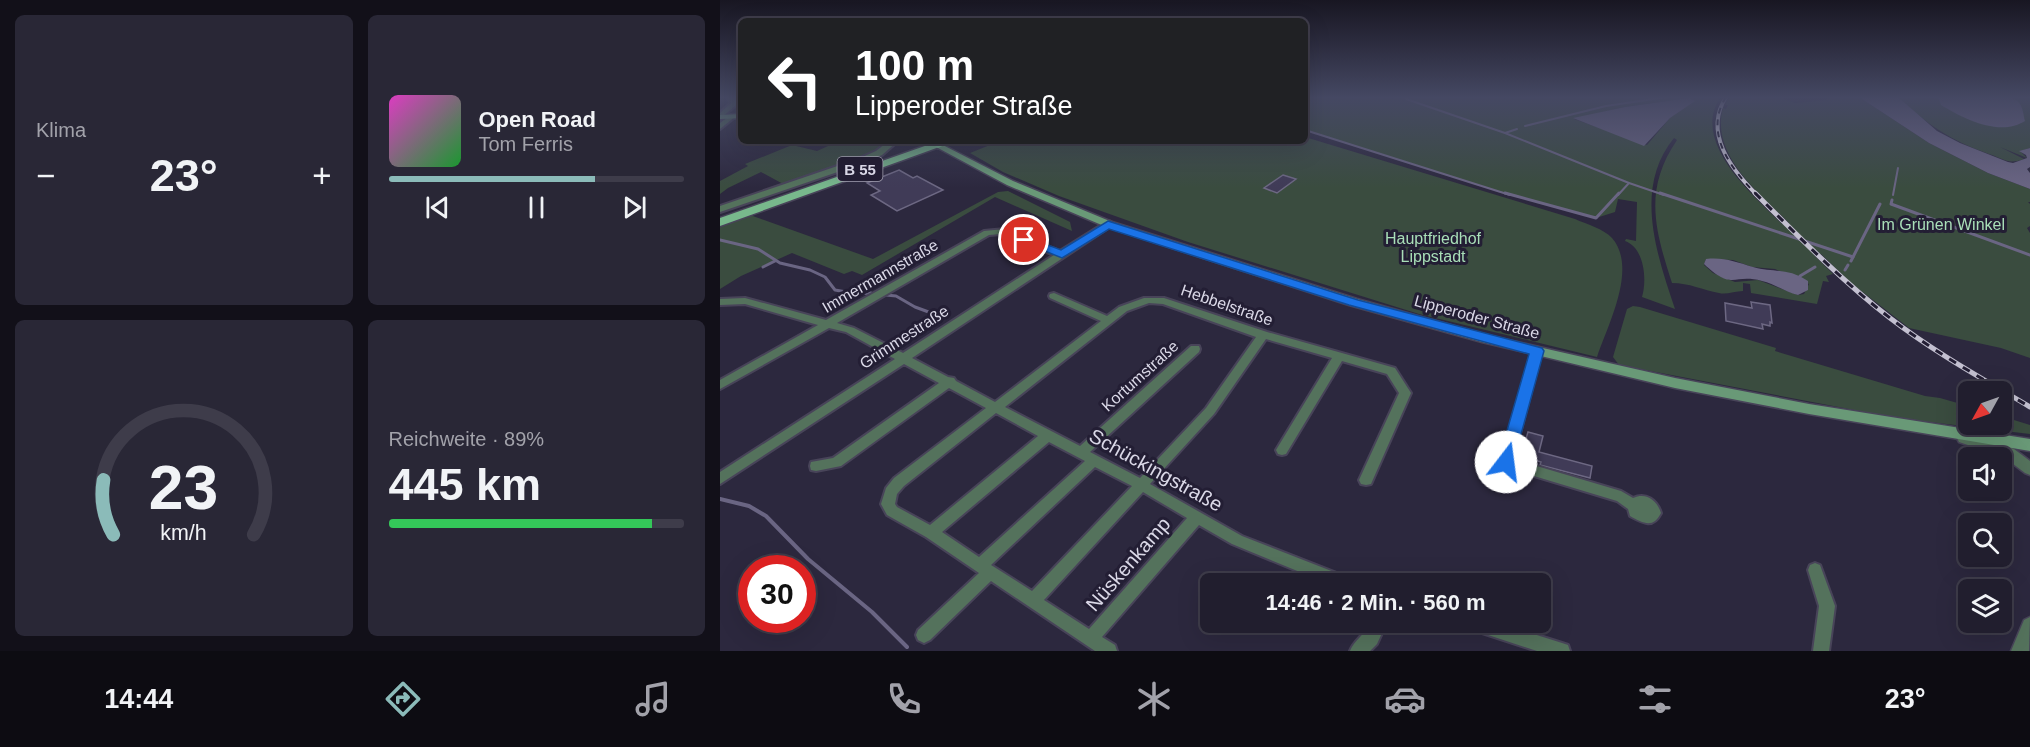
<!DOCTYPE html>
<html lang="de">
<head>
<meta charset="utf-8">
<style>
  :root { --surface:#211e2e; --page:#292736; --text:#f1f3f6; --muted:#a2a2aa; --line:#3e3c4a; --accent:#8bbbb9 }
  body { margin:0; font-family:Helvetica,sans-serif; background:var(--page); color:var(--text); height:100vh; display:flex; flex-direction:column; font-size:22px; white-space:nowrap }
  * { box-sizing:border-box; margin:0 }
  p { font-size:20px; color:var(--muted) }
  .icon { flex:none; width:33px; height:33px; fill:none; stroke:currentColor; stroke-width:2; stroke-linecap:round; stroke-linejoin:round }
  .map { position:relative; flex:1; overflow:hidden }
  .sheet { display:flex; flex-direction:column; gap:15px; padding:15px; background:#121019; width:720px }
  .sheet>* { flex:none }
  .banner { position:absolute; left:18px; top:18px; width:570px; height:126px; border-radius:9px; box-shadow:0 6px 24px #0002,0 0 0 2px var(--line); background:#202124; color:#fff; overflow:hidden }
  .needle { width:39px; rotate:230deg }
  .controls { position:absolute; left:1238px; top:381px; display:grid; gap:12px }
  .controls a { display:grid; place-items:center; width:54px; height:54px; border-radius:9px; background:var(--surface); box-shadow:0 6px 24px #0002,0 0 0 2px var(--line); font-size:30px }
  .speed { position:absolute; left:18px; top:555px; display:flex; gap:12px; font-size:30px; font-weight:700; text-align:center }
  .speed>* { display:grid; place-content:center; width:78px; height:78px; border-radius:50%; background:var(--surface); box-shadow:0 6px 24px #0002,0 0 0 2px var(--line); line-height:1 }
  .speed .limit { border:9px solid #d22; background:#fff; color:#111 }
  .pin { position:absolute; display:grid; place-items:center; width:51px; height:51px; color:#fff; margin:-26px; border:3px solid #fff; border-radius:50%; box-shadow:0 2px 6px #0007 }
  .me { position:absolute; width:66px; margin:-33px; rotate:15deg; stroke-linejoin:round; filter:drop-shadow(0 0 4px #0008) }
  .turn { display:flex; align-items:center; gap:21px; height:126px; padding:0 18px; font-size:27px }
  .turn .icon { width:78px; height:78px; stroke-width:2.5 }
  .turn b { display:block; font-size:42px; line-height:51px }
  .big { font-size:45px; font-weight:800; line-height:1.1 }
  .sheet .widget { flex:1; display:flex; flex-direction:column; justify-content:center; gap:9px; min-width:0; padding:0 21px; border-radius:9px; background:var(--page) }
  .sheet .dial { align-items:center; gap:0 }
  .dial svg { height:156px; overflow:visible; fill:none; stroke:var(--line); stroke-width:7; stroke-linecap:round; text-anchor:middle }
  .dial text { fill:var(--text); stroke:none }
  .song { display:flex; align-items:center; gap:18px }
  .cover { width:72px; height:72px; border-radius:9px; background:linear-gradient(135deg,hsl(310 70% 55%),hsl(130 70% 35%)) }
  .played { height:6px; border-radius:3px; background:linear-gradient(90deg,var(--accent) 70%,var(--line) 70%) }
  .keys { display:flex; justify-content:space-around; direction:ltr }
  .heat { display:flex; justify-content:space-between; align-items:center; font-size:33px; direction:ltr }
  .charge { height:9px; border-radius:4px; background:linear-gradient(90deg,#34c759 89%,var(--line) 0) }
  .sheet .tiles { flex:1; display:grid; gap:15px; grid-template-columns:repeat(2,1fr) }
  .trip { position:absolute; left:480px; top:573px; width:351px; height:60px; border-radius:9px; background:var(--surface); box-shadow:0 6px 24px #0002,0 0 0 2px var(--line); font-weight:800; line-height:60px; text-align:center }
  .menu { display:flex; height:96px; justify-content:space-around; align-items:center; background:#0d0c12; color:var(--muted) }
  .menu .icon { width:42px; height:42px }
  .menu .selected { color:var(--accent) }
  .menu b { font-size:27px; color:var(--text) }
  main { display:flex; flex:1; min-height:0 }
  .map>svg:first-child { display:block }
</style>
</head>
<body>
<main>
<section class="sheet">
<div class="tiles">
<div class="widget"><p>Klima</p>
<div class="heat"><a>−</a><b class="big">23°</b><a>+</a></div>
</div>
<div class="widget">
<div class="song"><i class="cover"></i><div><b>Open Road</b><p>Tom Ferris</p></div></div>
<div class="played"></div>
<div class="keys"><svg class="icon" aria-label="previous" viewBox="0 0 24 24"><path d="M18 5L8 12l10 7zM5 5v14"/></svg><svg class="icon" aria-label="pause" viewBox="0 0 24 24"><path d="M8 5v14M16 5v14"/></svg><svg class="icon" aria-label="next" viewBox="0 0 24 24"><path d="M6 5l10 7-10 7zM19 5v14"/></svg></div>
</div>
<div class="widget dial"><svg viewBox="0 0 100 80">
<path d="M14 69A42 42 0 1 1 86 69"/>
<path d="M14 69A42 42 0 0 1 9 41" stroke="#8bbbb9"/>
<text x="50" y="56" font-size="32" font-weight="700">23</text>
<text x="50" y="72" font-size="11">km/h</text>
</svg></div>
<div class="widget"><p>Reichweite · 89%</p><b class="big">445 km</b><div class="charge"></div></div>
</div>
</section>
<div class="map">
<svg width="1310" height="651" viewBox="0 0 1310 651">
  <rect width="100%" height="100%" fill="#2c283e"/>
  <!-- green -->
  <g fill="#3a4c3f" fill-rule="evenodd">
    <path d="M 585,97 L 1001,97 C 969,141 1034,196 1062,224 L 1069,223 C 1040,194 990,155 1003,108 L 1006,109 L 1008,105 L 1005,105 L 1010,97 L 1058,97 L 1075,103 L 1107,100 L 1108,97 L 1139,97 L 1209,143 L 1268,173 L 1310,189 L 1310,202 L 1308,202 L 1310,204 L 1310,226 L 1307,228 L 1310,233 L 1310,358 L 1281,348 L 1189,328 L 1131,283 L 1101,254 L 1094,255 L 1113,274 L 1106,276 L 1109,282 L 1103,281 L 1097,304 L 1031,293 L 1030,284 L 1023,283 L 1023,291 C 1015,291 1006,295 999,293 C 983,290 969,283 952,283 C 935,230 923,190 957,140 L 954,138 C 913,188 937,255 955,309 L 922,297 C 927,281 925,248 905,241 L 906,239 L 916,241 L 917,202 L 898,199 L 895,212 L 876,218 L 777,191 L 585,130 ZM 969,98 L 974,100 L 950,118 L 927,145 L 854,119 L 905,107 ZM 986,259 L 1013,260 L 1032,267 L 1055,269 L 1089,284 L 1084,294 L 1078,295 L 1038,280 L 1015,282 L 993,273 L 984,265 Z"/>
    <path d="M 1178,97 L 1310,97 L 1310,148 L 1300,151 L 1307,158 L 1280,147 L 1304,159 C 1287,165 1285,159 1269,154 C 1230,140 1208,125 1178,97 Z"/>
    <path d="M 585,137 L 855,219 C 866,224 884,229 892,238 C 918,268 888,324 877,357 L 699,314 L 468,242 L 339,196 L 283,172 L 250,153 L 280,141 L 585,141 Z"/>
    <path d="M 140,141 L 168,141 C 152,161 90,176 65,185 L 41,172 L 8,188 L 0,194 L 0,181 L 28,166 L 25,164 L 72,145 L 97,151 L 117,142 L 129,145 Z"/>
    <path d="M 288,191 L 350,222 L 352,231 L 275,197 L 142,275 L 132,271 L 124,274 L 72,253 L 21,276 L 0,289 L 0,226 L 30,215 L 153,259 L 278,192 Z"/>
    <path d="M 913,306 L 920,307 L 1056,348 L 1055,351 L 1205,396 L 1220,398 L 1248,406 L 1248,424 L 1281,424 L 1281,416 L 1310,425 L 1310,434 L 1176,418 L 899,365 L 893,357 L 907,309 Z"/>
  </g>
  <!-- water -->
  <g fill="#6a6583">
    <path d="M 1139,97 L 1178,97 L 1217,131 L 1240,143 L 1288,162 L 1293,163 L 1307,158 L 1306,155 L 1299,151 L 1310,148 L 1310,167 L 1307,169 L 1310,173 L 1310,189 L 1268,173 L 1209,143 Z"/>
    <path d="M 1218,97 L 1288,97 C 1303,101 1302,108 1305,121 C 1280,137 1244,119 1221,105 Z"/>
    <path d="M 969,98 L 975,101 L 950,118 L 924,146 L 853,118 L 905,107 Z"/>
    <path d="M 986,259 C 1004,257 1016,262 1033,267 C 1053,273 1067,267 1088,281 L 1088,290 L 1078,295 C 1065,292 1055,284 1042,281 C 1012,273 1014,292 984,264 Z"/>
  </g>
  <g fill="none" stroke-linecap="round" stroke-linejoin="round">
    <!-- stream-far2 -->
    <g stroke="#6a6583" stroke-width="2">
      <path d="M 686,99 L 785,133 L 909,183 L 944,195"/>
      <path d="M 805,126 L 886,106 L 947,97"/>
      <path d="M 585,130 L 790,195"/>
      <path d="M 785,133 L 797,129"/>
      <path d="M 898,195 L 909,183"/>
      <path d="M 1173,195 L 1178,168"/>
    </g>
    <!-- stream-far1 -->
    <g stroke="#6a6583" stroke-width="3">
      <path d="M 785,193 L 876,218 L 899,193"/>
      <path d="M 940,193 L 1133,257"/>
      <path d="M 1172,200 L 1171,204 L 1310,255"/>
      <path d="M 0,240 L 38,249 L 60,263 L 90,270 L 105,277 L 115,290 L 138,294 L 151,293"/>
      <path d="M 1131,261 L 1160,204"/>
      <path d="M 43,267 L 55,261"/>
      <path d="M 1125,270 L 1128,265"/>
      <path d="M 1080,276 L 1095,267"/>
      <path d="M 166,295 L 176,296 L 195,307 L 225,318"/>
    </g>
    <!-- stream -->
    <path stroke="#6a6583" stroke-width="4" d="M 0,499 L 29,506 L 46,516 L 88,559 L 152,612 L 187,647"/>
  </g>
  <!-- building -->
  <g fill="#403b57" stroke="#6d6883" stroke-width="1.5">
    <path d="M 179,170 L 193,178 L 197,176 L 223,190 L 177,211 L 151,195 L 160,191 L 147,183 Z"/>
    <path d="M 563,175 L 576,179 L 557,193 L 544,188 Z"/>
    <path d="M 1031,302 L 1050,305 L 1052,323 L 1050,322 L 1050,326 L 1042,324 L 1043,329 L 1006,321 L 1005,303 L 1032,308 Z"/>
    <path d="M 808,432 L 823,436 L 819,452 L 872,466 L 870,478 L 820,465 L 821,462 L 801,456 Z"/>
  </g>
  <g fill="none" stroke-linecap="round" stroke-linejoin="round">
    <defs>
      <g id="minor">
        <path d="M 7,97 L 14,97 L 18,103 L 0,119 L 0,113 L 11,103 Z"/>
        <path d="M 11,115 L 16,116 L 0,129 L 0,123 Z"/>
        <path d="M 169,141 L 178,141 L 162,155 L 144,163 L 0,212 L 0,206 L 138,159 L 156,151 Z"/>
        <path d="M 388,221 L 391,222 L 391,226 L 192,358 L 228,377 L 234,378 L 236,381 L 275,402 L 381,321 L 330,298 L 329,296 L 330,294 L 334,293 L 387,316 L 399,307 L 424,298 L 444,298 L 547,332 L 675,368 L 691,393 L 651,484 L 646,485 L 641,484 L 639,480 L 679,393 L 667,374 L 622,361 L 566,454 L 562,455 L 558,454 L 556,450 L 612,358 L 546,339 L 494,414 L 430,484 L 522,536 L 632,579 L 634,584 L 609,584 L 512,544 L 479,525 L 382,637 L 395,645 L 397,651 L 375,651 L 271,581 L 210,640 L 204,643 L 198,640 L 196,635 L 198,630 L 259,573 L 206,537 L 167,515 L 161,504 L 166,488 L 174,478 L 266,408 L 229,388 L 121,466 L 96,471 L 91,470 L 90,466 L 91,462 L 113,458 L 219,383 L 184,364 L 0,484 L 0,472 L 175,359 L 126,332 L 109,328 L 0,389 L 0,380 L 98,325 L 25,304 L 0,305 L 0,299 L 25,298 L 106,320 L 264,231 L 285,229 L 340,251 ZM 281,234 L 334,255 L 183,353 L 134,328 L 117,323 L 269,235 ZM 429,303 L 443,304 L 536,337 L 486,408 L 420,478 L 370,452 L 479,352 L 480,349 L 479,346 L 471,346 L 360,446 L 285,407 L 407,311 ZM 276,413 L 318,436 L 210,525 L 177,507 L 175,504 L 177,494 L 184,486 ZM 329,442 L 365,461 L 259,557 L 222,532 ZM 375,467 L 412,486 L 312,591 L 271,565 ZM 423,492 L 467,518 L 369,629 L 324,600 Z"/>
        <path d="M 817,347 L 822,351 L 793,459 L 901,491 L 913,498 C 926,492 937,500 941,513 C 933,529 923,523 910,516 L 908,509 L 897,501 L 781,466 L 780,462 L 812,351 Z"/>
        <path d="M 1095,563 L 1100,565 L 1115,606 L 1109,651 L 1093,651 L 1099,606 L 1088,570 L 1090,565 Z"/>
        <path d="M 651,622 L 667,622 L 657,644 L 650,651 L 630,651 C 634,640 645,635 651,622 Z"/>
        <path d="M 742,622 L 776,622 L 842,643 L 848,645 L 850,651 L 817,651 L 750,629 L 745,627 Z"/>
      </g>
      <g id="tertiary">
        <path d="M 1244,433 L 1294,449 L 1310,461 L 1310,475 L 1305,473 L 1284,457 L 1239,442 L 1237,438 L 1239,434 Z"/>
        <path d="M 1310,617 L 1309,651 L 1291,651 L 1304,620 Z"/>
      </g>
      <g id="secondary">
        <path d="M 21,114 L 21,118 L 0,119 L 0,115 Z"/>
        <path d="M 205,141 L 215,141 L 293,181 L 392,222 L 637,299 L 766,335 L 955,378 L 1089,404 L 1310,439 L 1310,451 L 1089,414 L 955,388 L 762,342 L 629,305 L 384,226 L 287,185 Z"/>
      </g>
      <path id="primary" d="M 219,141 L 223,144 L 222,146 L 0,226 L 0,218 Z"/>
      <path id="trunk" d="M 233,141 L 218,148 L 212,144 L 215,141 Z"/>
    </defs>
    <!-- minor casing -->
    <use href="#minor" stroke="#484459" stroke-width="4"/>
    <!-- tertiary casing -->
    <use href="#tertiary" stroke="#484459" stroke-width="3"/>
    <!-- secondary casing -->
    <use href="#secondary" stroke="#484459" stroke-width="3"/>
    <!-- primary casing -->
    <use href="#primary" stroke="#484459" stroke-width="3"/>
    <!-- trunk casing -->
    <use href="#trunk" stroke="#484459" stroke-width="4"/>
    <!-- minor -->
    <use href="#minor" fill="#54725c" fill-rule="evenodd"/>
    <!-- tertiary -->
    <use href="#tertiary" fill="#54725c" fill-rule="evenodd"/>
    <!-- secondary -->
    <use href="#secondary" fill="#699977" fill-rule="evenodd"/>
    <!-- primary -->
    <use href="#primary" fill="#78b88c" fill-rule="evenodd"/>
    <!-- trunk -->
    <use href="#trunk" fill="#7fc695" fill-rule="evenodd"/>
    <defs>
      <path id="rail-far1" d="M 1006,97 C 983,133 1011,169 1037,195"/>
      <path id="rail" d="M 1035,193 C 1078,236 1122,281 1170,318 C 1214,352 1263,379 1310,407"/>
    </defs>
    <!-- rail-far1 casing -->
    <use href="#rail-far1" stroke="#c3c0d0" stroke-width="4"/>
    <!-- rail casing -->
    <use href="#rail" stroke="#c3c0d0" stroke-width="5"/>
    <!-- rail-far1 -->
    <use href="#rail-far1" stroke="#231e34" stroke-width="2" stroke-dasharray="6" stroke-linecap="butt"/>
    <!-- rail -->
    <use href="#rail" stroke="#231e34" stroke-width="3" stroke-dasharray="8" stroke-linecap="butt"/>
  </g>
  <!-- sky -->
  <linearGradient id="sky" x2="0" y2="1"><stop stop-color="#181622"/><stop offset="0.52" stop-color="#454863"/><stop offset="1" stop-color="#454863" stop-opacity="0"/></linearGradient>
  <rect width="1310" height="188" fill="url(#sky)"/>
  <!-- route -->
  <path fill="#1a73e8" stroke="#114b97" stroke-width="1.5" d="M 388,221 L 638,300 L 822,348 L 824,351 L 792,467 L 786,469 L 781,467 L 778,462 L 809,354 L 629,305 L 389,229 L 342,258 L 298,240 L 304,236 L 341,250 Z"/>
  <g text-anchor="middle" dominant-baseline="central" stroke-width="6" stroke-linejoin="round" paint-order="stroke">
    <!-- shield labels -->
    <rect fill="#231e34" stroke="#a3a0b1" stroke-width="1.5" x="117.5" y="157" width="45" height="24" rx="4.5"/>
    <g font-size="15" font-weight="bold" fill="#dad8e7">
      <text x="140" y="169">B 55</text>
    </g>
    <!-- park labels -->
    <g font-size="16" fill="#a9dfb8" stroke="#231e34">
      <text x="1221" y="224">Im Grünen Winkel</text>
      <text x="713" y="238">Hauptfriedhof<tspan x="713" dy="18">Lippstadt</tspan></text>
    </g>
    <!-- street labels -->
    <g font-size="16" fill="#dad8e7" stroke="#231e34">
      <text transform="translate(160 276) rotate(-30)">Immermannstraße</text>
      <text transform="translate(507 305) rotate(19)">Hebbelstraße</text>
      <text transform="translate(757 317) rotate(15)">Lipperoder Straße</text>
      <text transform="translate(184 337) rotate(-33)">Grimmestraße</text>
      <text transform="translate(420 376) rotate(-42)">Kortumstraße</text>
    </g>
    <!-- near-street labels -->
    <g font-size="20" fill="#dad8e7" stroke="#231e34">
      <text transform="translate(436 470) rotate(29)">Schückingstraße</text>
      <text transform="translate(408 564) rotate(-49)">Nüskenkamp</text>
    </g>
  </g>
</svg>
<div class="controls">
<a><svg class="needle" viewBox="-14 -14 28 28"><path d="M0-13l5 13h-10z" fill="#e53935"/><path d="M0 13l5-13h-10z" fill="#a2a2aa"/></svg></a>
<a><svg class="icon" aria-label="sound" viewBox="0 0 24 24"><path d="M4 9h4l5-4v14l-5-4H4zM17 9q2 3 0 6"/></svg></a>
<a><svg class="icon" aria-label="search" viewBox="0 0 24 24"><circle cx="10" cy="10" r="6"/><path d="M15 15l6 6"/></svg></a>
<a><svg class="icon" aria-label="layers" viewBox="0 0 24 24"><path d="M12 4l9 5-9 5-9-5zM3 14l9 5 9-5"/></svg></a>
</div>
<div class="speed"><div class="limit">30</div></div>
<div class="pin" style="left:304px;top:240px;background:#d93025"><svg class="icon" aria-label="arrive" viewBox="0 0 24 24"><path d="M6 21V4h12l-3 4 3 4H6"/></svg></div>
<svg class="me" style="left:786px;top:462px" viewBox="-20 -20 40 40"><circle r="19" fill="#fff"/><path d="M0-13L10 11 0 6-10 11z" fill="#1a73e8"/></svg>
<div class="trip">14:46 · 2 Min. · 560 m</div>
<div class="banner">
<div class="turn"><svg class="icon" aria-label="left" viewBox="0 0 24 24"><path d="M17 20v-9H6M10 6l-5 5 5 5"/></svg><div><b>100 m</b>Lipperoder Straße</div></div>
</div>
</div>
</main>
<nav class="menu">
<b>14:44</b>
<svg class="icon selected" aria-label="directions" viewBox="0 0 24 24"><path d="M12 3l9 9-9 9-9-9zM9 14v-3h6M13 9l2 2-2 2"/></svg>
<svg class="icon" aria-label="music" viewBox="0 0 24 24"><path d="M9 18V5l10-2v13"/><circle cx="6" cy="18" r="3"/><circle cx="16" cy="16" r="3"/></svg>
<svg class="icon" aria-label="phone" viewBox="0 0 24 24"><path d="M5 4h4l2 5-3 2q2 4 5 5l2-3 5 2v4C11 20 4 13 5 4z"/></svg>
<svg class="icon" aria-label="climate" viewBox="0 0 24 24"><path d="M12 3v18M4 7l16 10M4 17L20 7"/></svg>
<svg class="icon" aria-label="car" viewBox="0 0 24 24"><path d="M5 17H2v-5l4-1 3-4h7l3 4 3 1v5h-3M9 17h6M6 11h13"/><circle cx="7" cy="17" r="2"/><circle cx="17" cy="17" r="2"/></svg>
<svg class="icon" aria-label="filters" viewBox="0 0 24 24"><path d="M4 7h16M4 17h16"/><circle cx="9" cy="7" r="2"/><circle cx="15" cy="17" r="2"/></svg>
<b>23°</b>
</nav>
</body>
</html>
